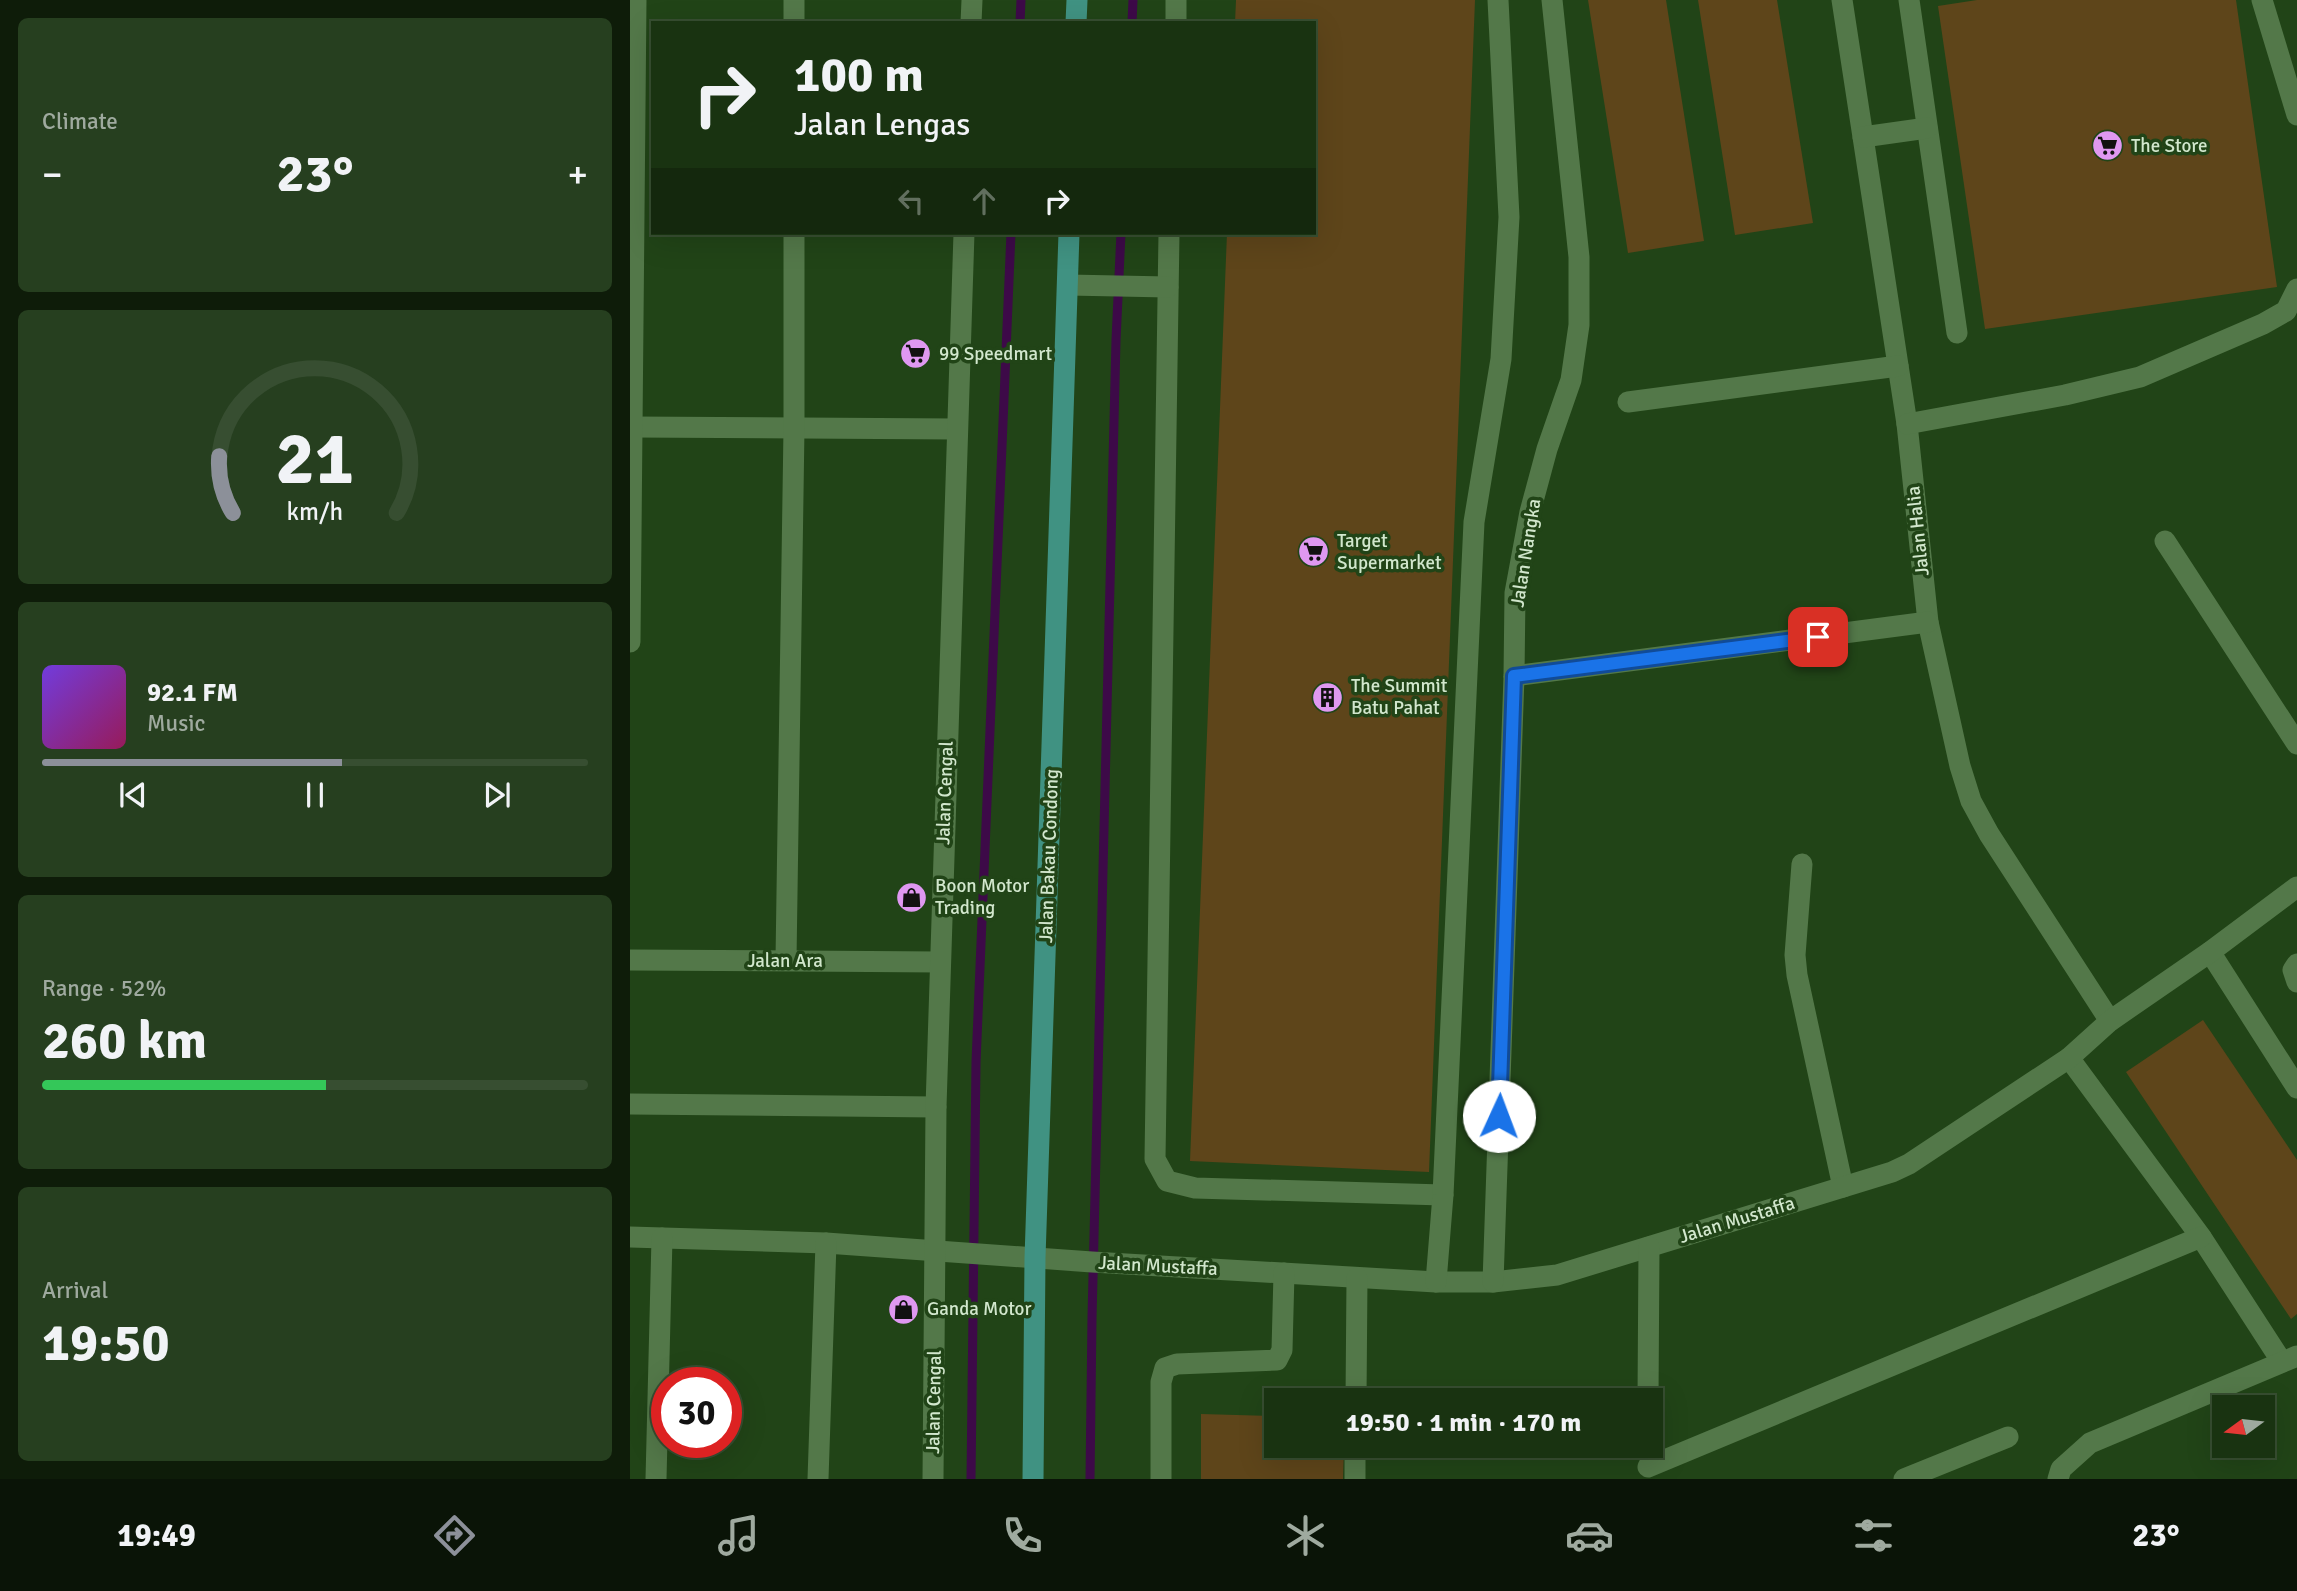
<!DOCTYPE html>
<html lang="en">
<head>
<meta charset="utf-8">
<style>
  :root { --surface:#193311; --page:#263f1f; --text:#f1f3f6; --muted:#9faa9f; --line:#374e31; --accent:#8c9099 }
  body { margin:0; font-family:Signika,sans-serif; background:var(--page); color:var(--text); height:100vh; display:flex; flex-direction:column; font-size:26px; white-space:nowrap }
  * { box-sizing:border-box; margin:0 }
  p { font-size:23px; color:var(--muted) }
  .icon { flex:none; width:38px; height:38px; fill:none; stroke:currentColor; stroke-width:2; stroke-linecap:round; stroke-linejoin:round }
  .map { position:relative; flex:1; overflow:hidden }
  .drawer { display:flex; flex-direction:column; gap:18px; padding:18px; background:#0e1c09; width:630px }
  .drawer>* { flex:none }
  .top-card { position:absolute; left:21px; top:21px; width:665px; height:214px; border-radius:0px; box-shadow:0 7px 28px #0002,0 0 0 2px var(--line); background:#193311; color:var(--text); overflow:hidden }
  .needle { width:46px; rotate:255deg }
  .fabs { position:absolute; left:1582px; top:1395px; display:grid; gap:14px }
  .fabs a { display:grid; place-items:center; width:63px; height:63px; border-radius:0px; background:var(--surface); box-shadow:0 7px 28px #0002,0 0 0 2px var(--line); font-size:35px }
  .speed { position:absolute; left:21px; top:1367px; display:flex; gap:14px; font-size:35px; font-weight:700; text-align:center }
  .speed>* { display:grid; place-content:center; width:91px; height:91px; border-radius:50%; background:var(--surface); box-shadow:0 7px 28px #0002,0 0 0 2px var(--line); line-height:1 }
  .speed .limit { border:10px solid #d22; background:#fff; color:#111 }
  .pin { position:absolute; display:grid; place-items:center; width:60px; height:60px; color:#fff; margin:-30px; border-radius:14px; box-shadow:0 4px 10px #0006 }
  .me { position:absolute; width:77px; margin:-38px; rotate:2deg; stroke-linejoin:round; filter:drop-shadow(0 0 5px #0008) }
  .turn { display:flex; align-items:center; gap:24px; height:147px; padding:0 28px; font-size:32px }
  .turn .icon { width:91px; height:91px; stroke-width:2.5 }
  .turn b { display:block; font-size:49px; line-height:60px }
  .lanes { display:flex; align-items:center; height:66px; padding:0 28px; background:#0003; justify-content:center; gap:35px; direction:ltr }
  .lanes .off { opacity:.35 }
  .big { font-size:52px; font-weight:700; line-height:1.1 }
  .drawer .card { flex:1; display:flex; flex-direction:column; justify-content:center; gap:10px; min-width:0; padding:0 24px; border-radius:10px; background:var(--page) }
  .drawer .dial { align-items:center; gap:0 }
  .dial svg { height:182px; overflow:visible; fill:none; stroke:var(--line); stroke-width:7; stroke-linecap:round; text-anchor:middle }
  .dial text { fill:var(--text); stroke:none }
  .song { display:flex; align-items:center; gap:21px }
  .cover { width:84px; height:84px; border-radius:10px; background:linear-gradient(135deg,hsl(260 70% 55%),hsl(330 70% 35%)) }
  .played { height:7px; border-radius:4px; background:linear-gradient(90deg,var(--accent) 55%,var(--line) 55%) }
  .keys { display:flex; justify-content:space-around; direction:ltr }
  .heat { display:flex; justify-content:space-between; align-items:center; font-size:38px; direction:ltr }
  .charge { height:10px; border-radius:5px; background:linear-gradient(90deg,#34c759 52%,var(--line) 0) }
  .trip { position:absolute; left:634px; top:1388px; width:399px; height:70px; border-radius:0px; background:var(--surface); box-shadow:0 7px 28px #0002,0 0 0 2px var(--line); font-weight:700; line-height:70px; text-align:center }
  .tab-bar { display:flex; height:112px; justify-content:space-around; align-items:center; background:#0a1407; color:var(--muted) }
  .tab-bar .icon { width:49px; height:49px }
  .tab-bar .current { color:var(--accent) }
  .tab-bar b { font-size:32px; color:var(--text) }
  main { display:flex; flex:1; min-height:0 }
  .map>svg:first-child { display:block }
</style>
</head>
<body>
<main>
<section class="drawer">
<div class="card"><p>Climate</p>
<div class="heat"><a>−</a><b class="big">23°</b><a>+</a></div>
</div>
<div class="card dial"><svg viewBox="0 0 100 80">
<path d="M14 69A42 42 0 1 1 86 69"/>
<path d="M14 69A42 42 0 0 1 8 44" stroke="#8c9099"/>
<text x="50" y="56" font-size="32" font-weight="700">21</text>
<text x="50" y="72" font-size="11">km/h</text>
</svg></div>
<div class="card">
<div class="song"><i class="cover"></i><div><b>92.1 FM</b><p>Music</p></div></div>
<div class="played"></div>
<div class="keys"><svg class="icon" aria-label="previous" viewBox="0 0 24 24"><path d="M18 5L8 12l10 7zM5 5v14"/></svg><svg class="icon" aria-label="pause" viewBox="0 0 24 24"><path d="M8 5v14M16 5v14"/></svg><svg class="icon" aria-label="next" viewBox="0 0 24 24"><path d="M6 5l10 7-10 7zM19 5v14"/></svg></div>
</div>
<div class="card"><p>Range · 52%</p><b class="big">260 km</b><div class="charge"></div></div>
<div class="card"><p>Arrival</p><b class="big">19:50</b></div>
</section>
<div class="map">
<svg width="1667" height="1479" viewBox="0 0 1667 1479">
  <rect width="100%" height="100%" fill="#214417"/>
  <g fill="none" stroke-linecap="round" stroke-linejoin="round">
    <!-- stream -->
    <g stroke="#3d0a48" stroke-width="9">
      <path d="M 390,23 L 391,0"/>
      <path d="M 502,23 L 503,0"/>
      <path d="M 341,1479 L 346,1062 L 381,233"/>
      <path d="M 460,1479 L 462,1318 L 486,340 L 491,233"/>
    </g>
  </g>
  <!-- building -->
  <g fill="#5e451a">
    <path d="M 606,0 L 845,0 L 799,1172 L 560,1161 L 597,233 L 684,233 L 684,23 L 605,23 Z"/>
    <path d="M 958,0 L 1036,0 L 1074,241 L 998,253 Z"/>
    <path d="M 1068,0 L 1147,0 L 1183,223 L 1105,235 Z"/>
    <path d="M 1347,0 L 1606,0 L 1647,287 L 1355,329 L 1308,6 Z"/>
    <path d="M 1573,1020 L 1667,1160 L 1667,1314 L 1661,1319 L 1496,1072 Z"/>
    <path d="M 571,1414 L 646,1416 L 646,1446 L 714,1446 L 713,1479 L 571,1479 Z"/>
  </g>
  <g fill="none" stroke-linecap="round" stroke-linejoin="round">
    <!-- minor -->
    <g stroke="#537849" stroke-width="21">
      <path d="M 164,0 L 164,23"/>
      <path d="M 1212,0 L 1277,424 L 1298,622 L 1330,766 L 1341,801 L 1359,834 L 1480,1021"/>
      <path d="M 1279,0 L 1327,333"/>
      <path d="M 1632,0 L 1667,115"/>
      <path d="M 341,23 L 342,0"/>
      <path d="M 546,23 L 546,0"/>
      <path d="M 1233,137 L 1297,128"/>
      <path d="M 539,233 L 525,1159 L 537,1181 L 565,1188 L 813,1195"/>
      <path d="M 438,285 L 538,287"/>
      <path d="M 998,402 L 1268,366"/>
      <path d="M 1277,424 L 1435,395 L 1510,377 L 1633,324 L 1656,311 L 1667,289"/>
      <path d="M 2,427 L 326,429"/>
      <path d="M 1535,541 L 1667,744"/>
      <path d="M 0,642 L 6,0"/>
      <path d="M 884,676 L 1298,622"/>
      <path d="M 1172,864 L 1165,955 L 1167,975 L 1213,1187"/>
      <path d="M 1580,952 L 1667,1088"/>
      <path d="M 0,960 L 310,962"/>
      <path d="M 156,960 L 164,428 L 164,233"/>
      <path d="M 1667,964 L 1663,970 L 1667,982"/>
      <path d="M 1439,1058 L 1571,1237 L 1652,1362"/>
      <path d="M 0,1104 L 306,1107"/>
      <path d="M 0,1237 L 196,1243 L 462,1262 L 806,1282 L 863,1282 L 927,1275 L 1262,1172 L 1279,1164 L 1439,1058 L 1480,1021 L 1580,952 L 1667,887"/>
      <path d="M 806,1282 L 813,1195 L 844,522 L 871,359 L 879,217 L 868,0"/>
      <path d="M 863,1282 L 884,676 L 885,593 L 900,512 L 917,449 L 941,380 L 949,325 L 949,257 L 922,0"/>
      <path d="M 726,1400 L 727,1278"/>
      <path d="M 1018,1400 L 1019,1247"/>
      <path d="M 1018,1467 L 1571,1237"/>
      <path d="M 26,1479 L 32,1238"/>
      <path d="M 188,1479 L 196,1243"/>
      <path d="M 303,1479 L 306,1107 L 334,233"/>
      <path d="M 531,1479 L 531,1382 L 535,1368 L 547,1364 L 647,1360 L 652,1350 L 654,1273"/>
      <path d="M 725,1479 L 725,1446"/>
      <path d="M 1274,1479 L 1378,1437"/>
      <path d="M 1428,1479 L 1431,1469 L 1460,1443 L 1667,1356"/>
    </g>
    <!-- major -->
    <g stroke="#409282" stroke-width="21">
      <path d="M 446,23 L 447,0"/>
      <path d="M 403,1479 L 405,1258 L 439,233"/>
    </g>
  </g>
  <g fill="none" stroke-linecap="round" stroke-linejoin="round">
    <defs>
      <path id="route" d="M 869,1116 L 884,676 L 1188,637"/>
    </defs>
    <!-- route casing -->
    <use href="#route" stroke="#114b97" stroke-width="18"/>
    <!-- route -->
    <use href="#route" stroke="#1a73e8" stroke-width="12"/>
  </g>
  <!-- icons -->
  <defs>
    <symbol id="supermarket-disc" viewBox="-11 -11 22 22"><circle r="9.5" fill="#df98f1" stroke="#214417"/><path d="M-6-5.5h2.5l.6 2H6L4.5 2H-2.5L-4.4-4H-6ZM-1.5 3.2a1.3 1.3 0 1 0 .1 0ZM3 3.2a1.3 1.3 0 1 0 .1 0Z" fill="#111"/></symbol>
    <symbol id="building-disc" viewBox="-11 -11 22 22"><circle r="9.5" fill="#df98f1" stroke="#214417"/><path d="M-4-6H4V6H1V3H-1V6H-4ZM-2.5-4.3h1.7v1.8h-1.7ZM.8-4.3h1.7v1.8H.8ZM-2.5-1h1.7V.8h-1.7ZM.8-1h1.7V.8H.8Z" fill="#111"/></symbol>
    <symbol id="shop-disc" viewBox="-11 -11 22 22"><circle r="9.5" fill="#df98f1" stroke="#214417"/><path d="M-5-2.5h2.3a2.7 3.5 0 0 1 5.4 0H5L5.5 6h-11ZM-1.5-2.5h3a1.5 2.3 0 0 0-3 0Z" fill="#111"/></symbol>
  </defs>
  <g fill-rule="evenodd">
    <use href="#supermarket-disc" x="1460" y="128" width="35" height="35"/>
    <use href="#supermarket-disc" x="268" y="336" width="35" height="35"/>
    <use href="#supermarket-disc" x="666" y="534" width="35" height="35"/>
    <use href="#building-disc" x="680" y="680" width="35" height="35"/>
    <use href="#shop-disc" x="264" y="880" width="35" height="35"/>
    <use href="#shop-disc" x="256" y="1292" width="35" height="35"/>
  </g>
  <g text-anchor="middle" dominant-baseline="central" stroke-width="7" stroke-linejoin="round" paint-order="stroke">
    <!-- poi labels -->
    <g font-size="19" fill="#d2e7cd" stroke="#214417" text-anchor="start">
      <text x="1501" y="146">The Store</text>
      <text x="309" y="354">99 Speedmart</text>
      <text x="707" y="541">Target<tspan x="707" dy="22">Supermarket</tspan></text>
      <text x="721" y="686">The Summit<tspan x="721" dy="22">Batu Pahat</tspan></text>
      <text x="305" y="886">Boon Motor<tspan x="305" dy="22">Trading</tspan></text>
      <text x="297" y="1309">Ganda Motor</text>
    </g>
    <!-- street labels -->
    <g font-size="19" fill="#d2e7cd" stroke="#214417">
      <text transform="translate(1288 531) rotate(-96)">Jalan Halia</text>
      <text transform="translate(896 553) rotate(-81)">Jalan Nangka</text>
      <text transform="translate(315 793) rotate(-88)">Jalan Cengal</text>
      <text transform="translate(419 856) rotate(-88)">Jalan Bakau Condong</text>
      <text x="155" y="961">Jalan Ara</text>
      <text transform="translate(1107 1220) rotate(-17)">Jalan Mustaffa</text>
      <text transform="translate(528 1266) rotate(3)">Jalan Mustaffa</text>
      <text transform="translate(304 1402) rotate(-89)">Jalan Cengal</text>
    </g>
  </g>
</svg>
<div class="fabs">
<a><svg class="needle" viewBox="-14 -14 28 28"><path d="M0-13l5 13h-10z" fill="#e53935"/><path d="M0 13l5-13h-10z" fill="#9faa9f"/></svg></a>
</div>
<div class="speed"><div class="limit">30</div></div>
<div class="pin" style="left:1188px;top:637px;background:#d93025"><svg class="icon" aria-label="arrive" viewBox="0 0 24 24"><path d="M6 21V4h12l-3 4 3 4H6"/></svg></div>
<svg class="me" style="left:869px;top:1116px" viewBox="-20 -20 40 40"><circle r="19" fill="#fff"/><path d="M0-13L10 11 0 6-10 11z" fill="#1a73e8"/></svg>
<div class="trip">19:50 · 1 min · 170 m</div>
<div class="top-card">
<div class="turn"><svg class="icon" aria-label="right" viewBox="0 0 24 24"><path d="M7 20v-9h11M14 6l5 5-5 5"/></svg><div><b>100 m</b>Jalan Lengas</div></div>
<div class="lanes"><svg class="icon off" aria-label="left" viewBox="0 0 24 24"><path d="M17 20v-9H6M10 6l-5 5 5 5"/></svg><svg class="icon off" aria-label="ahead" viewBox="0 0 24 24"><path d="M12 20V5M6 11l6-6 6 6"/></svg><svg class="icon" aria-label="right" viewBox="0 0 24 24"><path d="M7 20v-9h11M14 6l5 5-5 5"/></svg></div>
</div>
</div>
</main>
<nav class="tab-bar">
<b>19:49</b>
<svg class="icon current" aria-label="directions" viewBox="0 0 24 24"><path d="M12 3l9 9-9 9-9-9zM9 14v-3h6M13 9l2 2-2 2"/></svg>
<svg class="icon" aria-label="music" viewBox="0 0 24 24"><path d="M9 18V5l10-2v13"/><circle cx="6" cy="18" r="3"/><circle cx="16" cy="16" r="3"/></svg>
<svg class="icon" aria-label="phone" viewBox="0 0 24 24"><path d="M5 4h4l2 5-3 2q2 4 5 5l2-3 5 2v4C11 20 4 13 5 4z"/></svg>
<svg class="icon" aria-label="climate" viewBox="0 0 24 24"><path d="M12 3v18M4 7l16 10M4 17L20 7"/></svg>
<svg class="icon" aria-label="car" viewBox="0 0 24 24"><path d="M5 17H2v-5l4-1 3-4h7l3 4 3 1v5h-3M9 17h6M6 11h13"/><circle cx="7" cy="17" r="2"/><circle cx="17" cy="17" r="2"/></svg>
<svg class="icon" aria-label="filters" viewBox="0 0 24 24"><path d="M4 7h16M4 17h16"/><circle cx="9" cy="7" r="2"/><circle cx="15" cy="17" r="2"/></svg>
<b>23°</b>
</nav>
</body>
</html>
